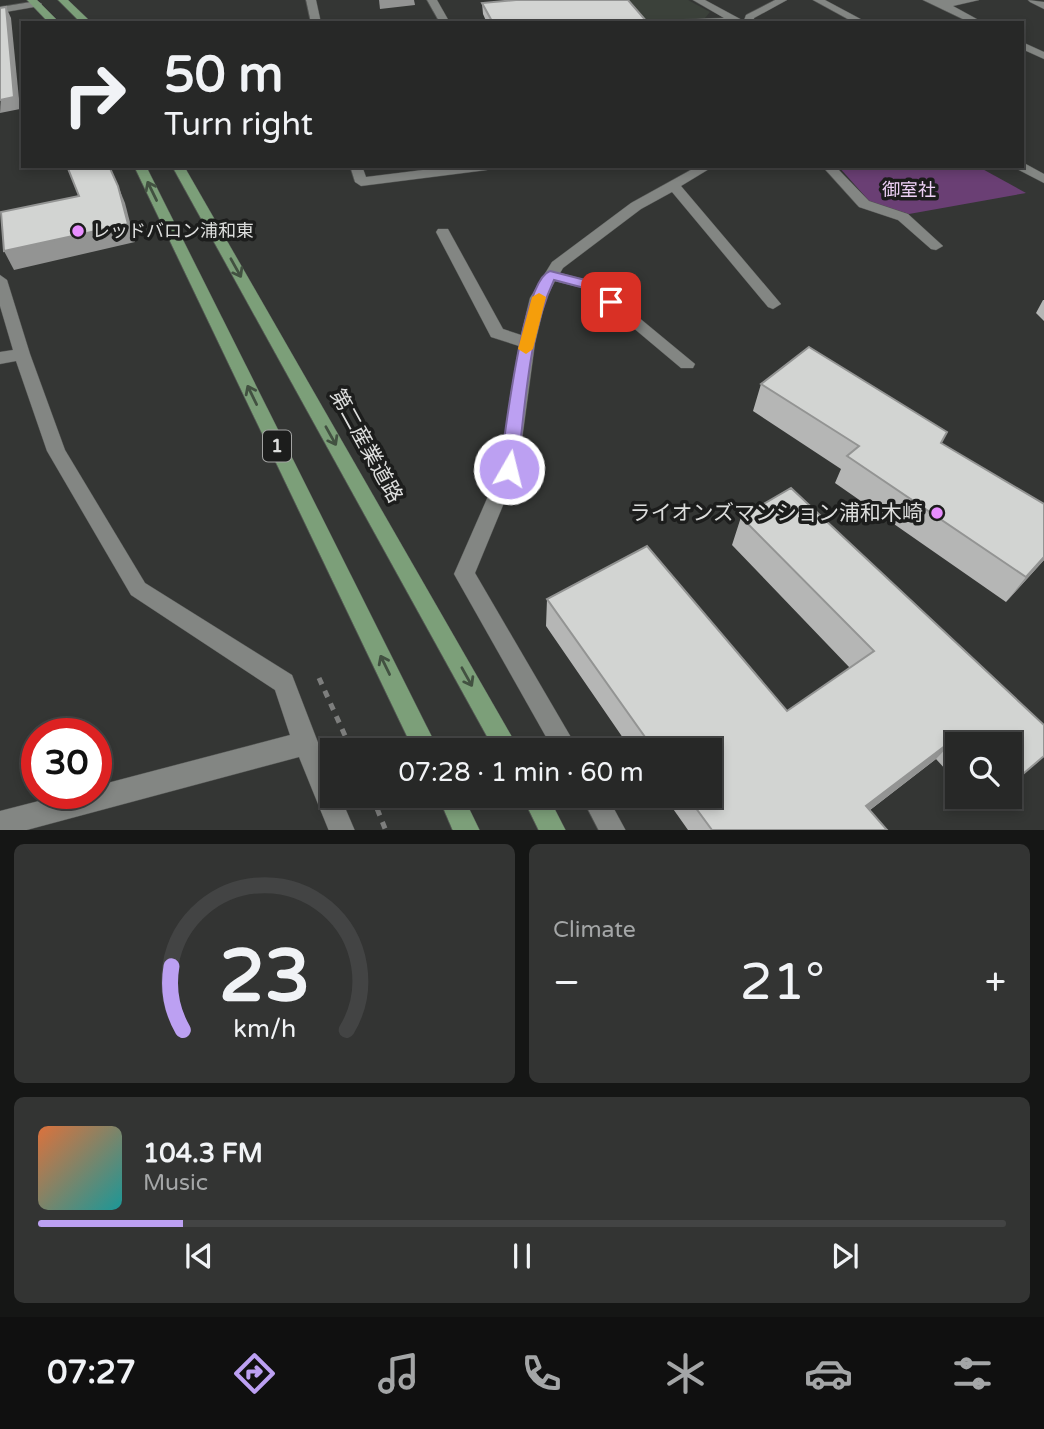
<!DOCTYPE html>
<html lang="en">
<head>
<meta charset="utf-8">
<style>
  :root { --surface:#272827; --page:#333433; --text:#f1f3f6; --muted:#a4a6a7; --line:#434444; --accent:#bca0f2 }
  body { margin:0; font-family:"Varela Round","Noto Sans JP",sans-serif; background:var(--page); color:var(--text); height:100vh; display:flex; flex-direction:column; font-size:26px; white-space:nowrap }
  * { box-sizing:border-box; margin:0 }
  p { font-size:23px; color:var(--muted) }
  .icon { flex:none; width:38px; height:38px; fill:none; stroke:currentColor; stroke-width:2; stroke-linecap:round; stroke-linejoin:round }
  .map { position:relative; height:830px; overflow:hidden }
  .side { display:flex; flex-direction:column; gap:14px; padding:14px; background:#151615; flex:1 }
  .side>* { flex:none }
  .banner { position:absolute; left:21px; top:21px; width:1003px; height:147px; border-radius:0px; box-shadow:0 4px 10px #0003,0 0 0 2px var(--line); background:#272827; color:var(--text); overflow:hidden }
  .tools { position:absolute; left:945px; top:732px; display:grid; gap:14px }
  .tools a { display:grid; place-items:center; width:77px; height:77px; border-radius:0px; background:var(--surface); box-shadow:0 4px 10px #0003,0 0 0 2px var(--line); font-size:35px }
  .speed { position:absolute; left:21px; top:718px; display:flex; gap:14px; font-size:35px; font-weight:700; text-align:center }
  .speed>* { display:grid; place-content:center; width:91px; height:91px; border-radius:50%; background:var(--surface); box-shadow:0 4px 10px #0003,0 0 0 2px var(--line); line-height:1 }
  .speed .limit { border:10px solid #d22; background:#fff; color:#111 }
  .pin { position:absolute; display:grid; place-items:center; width:60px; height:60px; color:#fff; margin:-30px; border-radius:14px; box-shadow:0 4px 10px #0006 }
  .me { position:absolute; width:77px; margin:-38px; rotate:8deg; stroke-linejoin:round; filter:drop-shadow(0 0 5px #0008) }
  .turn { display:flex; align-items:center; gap:24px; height:147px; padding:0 28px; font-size:32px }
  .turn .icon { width:91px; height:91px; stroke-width:2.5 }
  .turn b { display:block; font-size:49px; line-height:60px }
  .big { font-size:52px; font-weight:600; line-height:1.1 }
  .side .widget { flex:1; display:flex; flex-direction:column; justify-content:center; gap:10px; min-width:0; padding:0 24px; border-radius:10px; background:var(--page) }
  .side .dial { align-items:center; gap:0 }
  .dial svg { height:182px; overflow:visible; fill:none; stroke:var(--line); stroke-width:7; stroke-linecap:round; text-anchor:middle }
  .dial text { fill:var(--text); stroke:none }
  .song { display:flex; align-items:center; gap:21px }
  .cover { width:84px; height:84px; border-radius:10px; background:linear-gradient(135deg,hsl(20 70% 55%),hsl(180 70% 35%)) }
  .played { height:7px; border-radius:4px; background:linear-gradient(90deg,var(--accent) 15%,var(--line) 15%) }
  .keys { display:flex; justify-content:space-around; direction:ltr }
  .heat { display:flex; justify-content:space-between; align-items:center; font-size:38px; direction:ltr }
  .side .tiles { flex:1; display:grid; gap:14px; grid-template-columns:1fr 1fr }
  .widget:last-child { grid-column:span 2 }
  .trip { position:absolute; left:320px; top:738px; width:402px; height:70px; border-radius:0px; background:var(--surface); box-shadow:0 4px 10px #0003,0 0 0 2px var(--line); font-weight:600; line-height:70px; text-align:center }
  .menu { display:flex; height:112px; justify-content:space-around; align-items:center; background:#101010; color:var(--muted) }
  .menu .icon { width:49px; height:49px }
  .menu .selected { color:var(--accent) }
  .menu b { font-size:32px; color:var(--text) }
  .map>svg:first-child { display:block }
</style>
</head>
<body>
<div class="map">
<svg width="1044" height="831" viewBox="0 0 1044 831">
  <rect width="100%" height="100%" fill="#343634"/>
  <!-- built -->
  <path fill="#3b413a" d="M 510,0 L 688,0 L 710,12 L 705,18 L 615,23 L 521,23 Z"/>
  <!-- green -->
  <path fill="#6a3f74" d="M 838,166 L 977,166 L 1026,193 L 909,214 L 871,203 Z"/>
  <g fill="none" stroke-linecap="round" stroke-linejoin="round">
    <defs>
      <g id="minor">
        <path d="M 306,0 L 316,0 L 321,23 L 311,23 Z"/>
        <path d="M 427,0 L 437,0 L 450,23 L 440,23 Z"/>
        <path d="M 693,0 L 705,0 L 742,20 L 738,23 L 664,23 L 669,20 L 724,18 Z"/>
        <path d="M 775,0 L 787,0 L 754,18 L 753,23 L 743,23 L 746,15 Z"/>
        <path d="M 813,0 L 825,0 L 868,23 L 855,23 Z"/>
        <path d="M 923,0 L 979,0 L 953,6 L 984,23 L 971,23 Z"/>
        <path d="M 1028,0 L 1044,2 L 1044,9 L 1030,2 Z"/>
        <path d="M 37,1 L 42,4 L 40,6 L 0,13 L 0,7 Z"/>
        <path d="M 1022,42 L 1044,52 L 1044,59 L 1022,49 Z"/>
        <path d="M 1022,162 L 1044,174 L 1044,183 L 1017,169 L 1015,166 L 1022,166 Z"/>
        <path d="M 350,166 L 362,166 L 366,177 L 455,166 L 493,166 L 487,170 L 361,186 L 355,182 Z"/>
        <path d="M 698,166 L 714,166 L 681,186 L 781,304 L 773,309 L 768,307 L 672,192 L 641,209 L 563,268 L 560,273 L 597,283 L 695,364 L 693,368 L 681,368 L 587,289 L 555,281 L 546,298 L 535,343 L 518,469 L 475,573 L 579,751 L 554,751 L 454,574 L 500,469 L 519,346 L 491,337 L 436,232 L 438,229 L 448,229 L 503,329 L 521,335 L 530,298 L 552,262 L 631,203 Z"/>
        <path d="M 822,166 L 835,166 L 869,201 L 908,214 L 943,246 L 936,250 L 931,249 L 898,220 L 859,207 Z"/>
        <path d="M 0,275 L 7,280 L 30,354 L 65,450 L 145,583 L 292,675 L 332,779 L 332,796 L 340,796 L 355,831 L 329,831 L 299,757 L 23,831 L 0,831 L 0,811 L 70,793 L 96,793 L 96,786 L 290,735 L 275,690 L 131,595 L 47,451 L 16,361 L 0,364 L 0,352 L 13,350 L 0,306 Z"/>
        <path d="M 581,796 L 607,796 L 626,831 L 599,831 Z"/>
      </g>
      <g id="major">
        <path d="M 27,0 L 37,0 L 60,23 L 49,23 Z"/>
        <path d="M 58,0 L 68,0 L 92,23 L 81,23 Z"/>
        <path d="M 134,166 L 146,166 L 439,751 L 414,751 Z"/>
        <path d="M 172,166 L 184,166 L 520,751 L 495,751 Z"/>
        <path d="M 438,796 L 463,796 L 480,831 L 453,831 Z"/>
        <path d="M 522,796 L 548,796 L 566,831 L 539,831 Z"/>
      </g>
    </defs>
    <!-- minor casing -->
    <use href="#minor" stroke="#525452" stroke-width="1"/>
    <!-- major casing -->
    <use href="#major" stroke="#525452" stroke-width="1"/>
    <!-- path -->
    <g stroke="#7d7e7d" stroke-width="5" stroke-dasharray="7 7" stroke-linecap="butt">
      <path d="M 319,678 L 352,751"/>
      <path d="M 372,796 L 386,831"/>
    </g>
    <!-- minor -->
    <use href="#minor" fill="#838683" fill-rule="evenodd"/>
    <!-- major -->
    <use href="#major" fill="#7c9f79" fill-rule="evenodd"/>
  </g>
  <!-- wall -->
  <g fill="#b5b6b5">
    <path d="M 514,0 L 628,0 L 648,23 L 487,23 L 483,14 L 482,3 Z"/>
    <path d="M 1043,300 L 1044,300 L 1044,321 L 1036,313 Z"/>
    <path d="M 761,384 L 941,443 L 1044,560 L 1006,602 L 835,483 L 841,469 L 753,411 Z"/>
    <path d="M 741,517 L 1010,744 L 957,744 L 957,782 L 936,759 L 870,810 L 887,830 L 688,830 L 664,796 L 710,796 L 710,751 L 632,751 L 546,626 L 547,599 L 787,711 L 850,668 L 732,545 Z"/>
    <path d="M 971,796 L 997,796 L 982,808 Z"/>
  </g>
  <!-- shaded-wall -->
  <g fill="#939493">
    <path d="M 379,0 L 414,0 L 415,5 L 380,9 Z"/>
    <path d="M 6,7 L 11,18 L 20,109 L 0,113 Z"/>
    <path d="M 118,186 L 125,203 L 135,242 L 14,270 L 4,251 Z"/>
    <path d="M 1044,557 L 1044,560 L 1006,602 L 1026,577 Z"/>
    <path d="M 958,736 L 936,759 L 848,827 L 866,806 Z"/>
  </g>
  <!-- building -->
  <g fill="#d2d4d2" stroke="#939493" stroke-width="2">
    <path d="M 516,0 L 628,0 L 648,23 L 493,23 L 482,3 Z"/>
    <path d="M 6,7 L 14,97 L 0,100 L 0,8 Z"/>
    <path d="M 67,166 L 109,166 L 118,186 L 128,224 L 4,251 L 1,212 L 79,196 Z"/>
    <path d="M 809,347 L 947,432 L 941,443 L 1044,504 L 1044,557 L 1026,577 L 847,456 L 859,446 L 761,384 Z"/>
    <path d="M 791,488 L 1044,725 L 1044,756 L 1010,785 L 1010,744 L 966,744 L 958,736 L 866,806 L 887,830 L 712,830 L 687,796 L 710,796 L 710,751 L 655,751 L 547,599 L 647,546 L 787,711 L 874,651 L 741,517 Z"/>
  </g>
  <!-- one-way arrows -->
  <defs><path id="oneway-shaft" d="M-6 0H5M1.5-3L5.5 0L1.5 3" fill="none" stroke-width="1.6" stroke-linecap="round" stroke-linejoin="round" transform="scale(1.75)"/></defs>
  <g stroke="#425141">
    <use href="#oneway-shaft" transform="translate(152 191) rotate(-116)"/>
    <use href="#oneway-shaft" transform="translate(236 268) rotate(61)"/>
    <use href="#oneway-shaft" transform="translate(252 395) rotate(-116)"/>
    <use href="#oneway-shaft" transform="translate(331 436) rotate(61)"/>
    <use href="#oneway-shaft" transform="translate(385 665) rotate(-116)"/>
    <use href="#oneway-shaft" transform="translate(467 677) rotate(61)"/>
  </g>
  <!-- route -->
  <path fill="#bca0f2" stroke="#7a689d" stroke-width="2" d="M 550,271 L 597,283 L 618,302 L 616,305 L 607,305 L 588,289 L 554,280 C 527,338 526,406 517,469 L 515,473 L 503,473 L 500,469 C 505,437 522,280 550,271 Z"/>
  <!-- slow -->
  <path fill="#f59e0b" d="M 539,293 L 546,297 L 533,349 L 526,354 L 518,349 L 532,297 Z"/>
  <!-- markers -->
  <g fill="#e88eff" stroke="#1c1d1c" stroke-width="2.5">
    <circle cx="78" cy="231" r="7"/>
    <circle cx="937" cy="513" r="7"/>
  </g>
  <g text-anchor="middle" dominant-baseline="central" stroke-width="7" stroke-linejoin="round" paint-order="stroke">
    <!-- far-park labels -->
    <g font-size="18" fill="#edd0f5" stroke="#1c1d1c">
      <text x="909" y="190">御室社</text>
    </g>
    <!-- far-poi labels -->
    <g font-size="18" fill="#dddedd" stroke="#1c1d1c" text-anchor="start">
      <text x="92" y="231">レッドバロン浦和東</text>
    </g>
    <!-- shield labels -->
    <rect fill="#1c1d1c" stroke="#a3a4a3" stroke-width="2" x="263" y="430.5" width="28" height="31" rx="5"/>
    <g font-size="19" font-weight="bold" fill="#dddedd">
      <text x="277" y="446">1</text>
    </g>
    <!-- street labels -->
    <g font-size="21" fill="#dddedd" stroke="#1c1d1c">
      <text transform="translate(366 446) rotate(61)">第二産業道路</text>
    </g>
    <!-- poi labels -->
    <g font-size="21" fill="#dddedd" stroke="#1c1d1c" text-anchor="end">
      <text x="923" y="513">ライオンズマンション浦和木崎</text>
    </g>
  </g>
</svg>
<div class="tools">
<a><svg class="icon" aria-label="search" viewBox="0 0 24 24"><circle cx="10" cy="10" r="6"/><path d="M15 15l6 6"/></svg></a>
</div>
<div class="speed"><div class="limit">30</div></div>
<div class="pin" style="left:611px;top:302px;background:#d93025"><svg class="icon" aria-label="arrive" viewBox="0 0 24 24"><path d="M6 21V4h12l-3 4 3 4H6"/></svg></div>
<svg class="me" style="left:509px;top:469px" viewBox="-20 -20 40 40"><circle r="17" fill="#bca0f2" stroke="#fff" stroke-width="3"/><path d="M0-11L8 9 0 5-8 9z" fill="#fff"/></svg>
<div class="trip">07:28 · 1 min · 60 m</div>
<div class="banner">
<div class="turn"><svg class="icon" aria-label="right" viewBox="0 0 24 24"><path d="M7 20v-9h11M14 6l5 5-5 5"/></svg><div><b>50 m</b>Turn right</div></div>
</div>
</div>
<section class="side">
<div class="tiles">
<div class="widget dial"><svg viewBox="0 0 100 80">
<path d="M14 69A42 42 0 1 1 86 69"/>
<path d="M14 69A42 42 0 0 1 9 41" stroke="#bca0f2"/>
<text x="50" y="56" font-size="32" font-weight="700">23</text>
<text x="50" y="72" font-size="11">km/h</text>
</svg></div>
<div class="widget"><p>Climate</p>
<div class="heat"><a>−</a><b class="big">21°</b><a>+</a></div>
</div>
<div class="widget">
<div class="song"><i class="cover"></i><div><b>104.3 FM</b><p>Music</p></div></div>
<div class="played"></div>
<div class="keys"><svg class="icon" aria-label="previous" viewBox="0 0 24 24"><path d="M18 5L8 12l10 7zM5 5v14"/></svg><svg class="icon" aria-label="pause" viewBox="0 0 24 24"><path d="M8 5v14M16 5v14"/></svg><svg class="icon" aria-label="next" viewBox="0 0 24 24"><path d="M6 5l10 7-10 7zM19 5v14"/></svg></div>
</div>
</div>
</section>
<nav class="menu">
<b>07:27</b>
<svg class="icon selected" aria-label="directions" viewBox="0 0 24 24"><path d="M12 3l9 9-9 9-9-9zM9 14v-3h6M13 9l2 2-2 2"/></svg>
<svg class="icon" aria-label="music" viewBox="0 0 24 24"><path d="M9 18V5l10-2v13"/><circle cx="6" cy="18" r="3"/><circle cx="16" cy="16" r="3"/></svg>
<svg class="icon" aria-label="phone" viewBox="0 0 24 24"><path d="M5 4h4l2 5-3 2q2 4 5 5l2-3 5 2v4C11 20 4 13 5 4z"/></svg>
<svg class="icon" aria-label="climate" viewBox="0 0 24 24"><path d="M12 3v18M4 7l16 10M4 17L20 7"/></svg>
<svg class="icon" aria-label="car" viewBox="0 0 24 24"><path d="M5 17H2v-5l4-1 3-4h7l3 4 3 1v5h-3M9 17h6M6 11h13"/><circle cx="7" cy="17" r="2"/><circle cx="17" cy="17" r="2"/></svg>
<svg class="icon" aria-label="filters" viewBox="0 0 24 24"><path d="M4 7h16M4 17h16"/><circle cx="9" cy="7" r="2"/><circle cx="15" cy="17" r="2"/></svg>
</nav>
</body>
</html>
